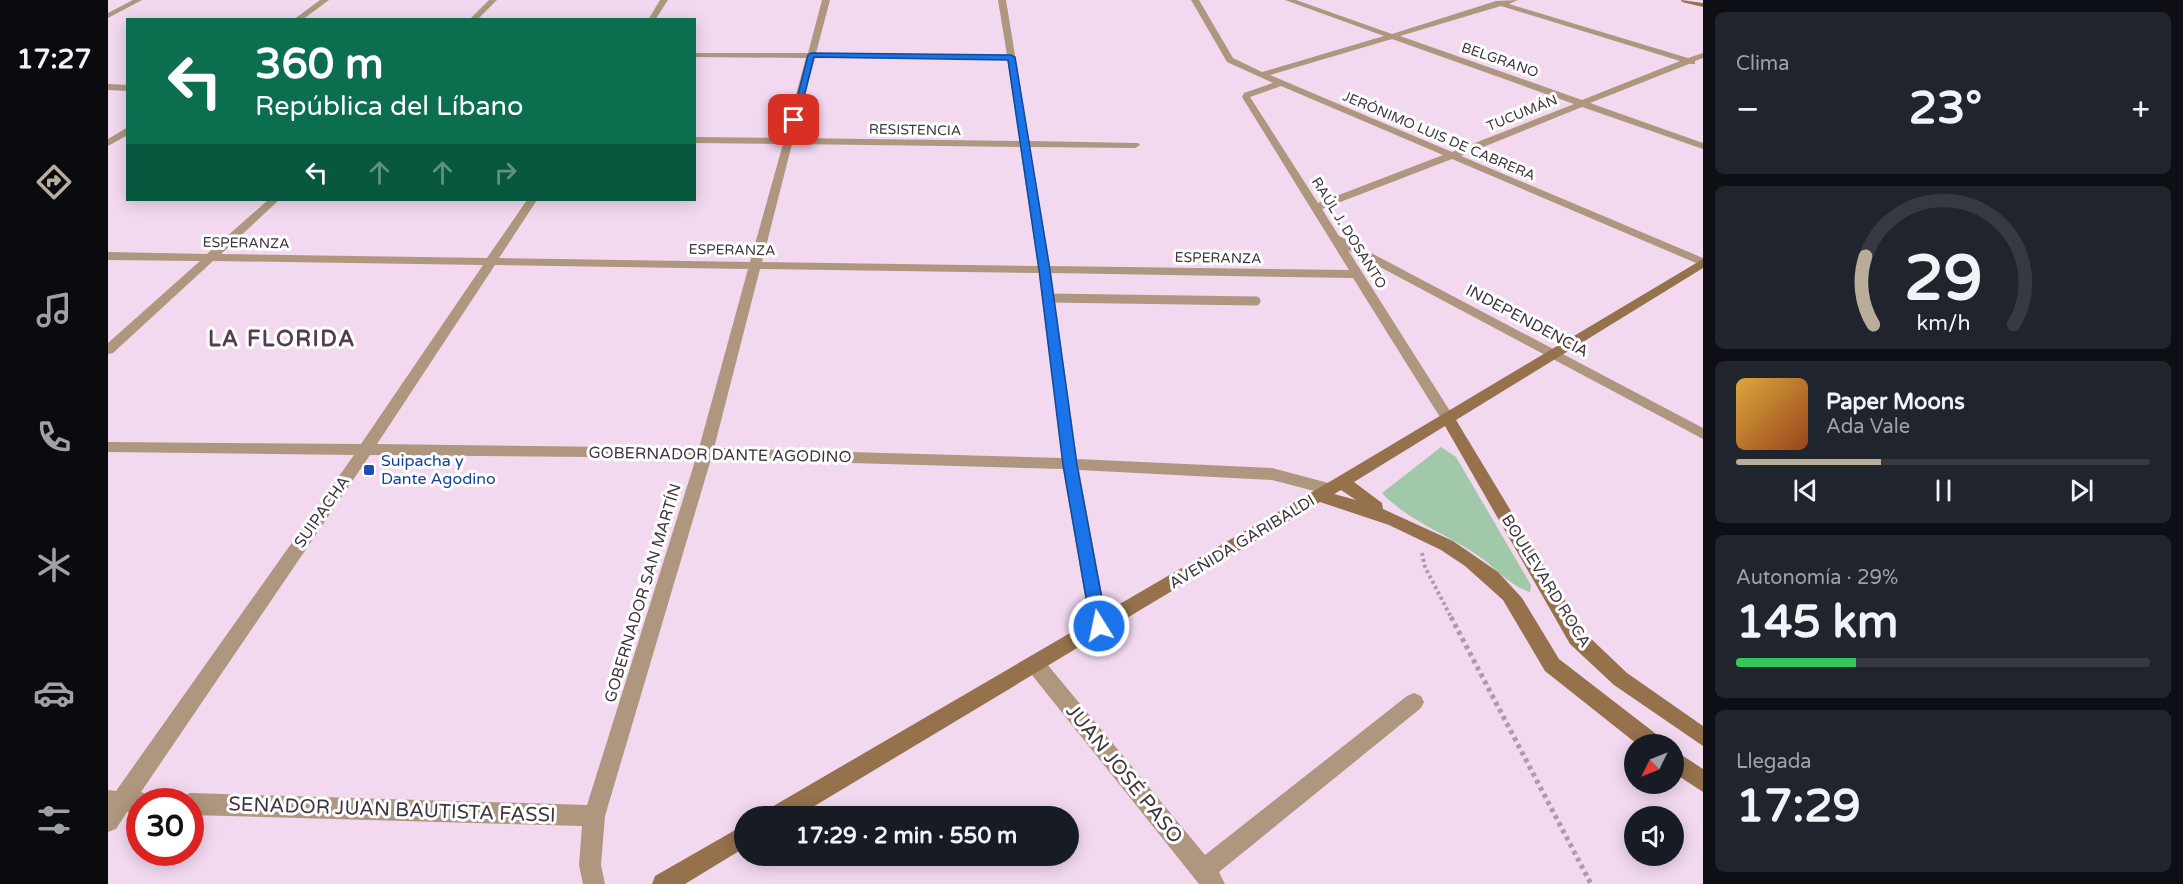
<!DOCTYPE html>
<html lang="es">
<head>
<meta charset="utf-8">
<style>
  :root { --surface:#171b24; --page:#20242c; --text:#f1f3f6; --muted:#9ea1a6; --line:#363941; --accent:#b7ad9a }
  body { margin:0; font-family:"Varela Round",sans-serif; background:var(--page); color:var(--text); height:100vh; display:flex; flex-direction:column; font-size:22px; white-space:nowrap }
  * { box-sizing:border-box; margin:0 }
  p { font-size:20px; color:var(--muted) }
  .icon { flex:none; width:33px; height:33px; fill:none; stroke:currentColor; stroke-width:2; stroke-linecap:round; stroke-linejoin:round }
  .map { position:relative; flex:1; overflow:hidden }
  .panel { display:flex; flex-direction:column; gap:12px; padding:12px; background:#0d0f14; width:480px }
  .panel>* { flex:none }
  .guide { position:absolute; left:18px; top:18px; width:570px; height:183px; border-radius:0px; box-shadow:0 3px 15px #0003; background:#0b6e4f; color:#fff; overflow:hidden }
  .needle { width:39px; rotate:227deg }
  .fabs { position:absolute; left:1516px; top:734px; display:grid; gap:12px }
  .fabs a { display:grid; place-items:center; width:60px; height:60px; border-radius:50%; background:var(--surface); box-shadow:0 3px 15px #0003; font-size:30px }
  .speed { position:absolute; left:18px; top:788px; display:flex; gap:12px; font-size:30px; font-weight:700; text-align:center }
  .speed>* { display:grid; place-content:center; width:78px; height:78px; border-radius:50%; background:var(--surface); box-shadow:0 3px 15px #0003; line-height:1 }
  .speed .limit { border:9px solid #d22; background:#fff; color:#111 }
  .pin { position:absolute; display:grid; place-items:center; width:51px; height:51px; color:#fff; margin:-26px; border-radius:12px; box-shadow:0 3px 9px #0006 }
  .me { position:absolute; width:66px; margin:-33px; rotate:350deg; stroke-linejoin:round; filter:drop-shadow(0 0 4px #0008) }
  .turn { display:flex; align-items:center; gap:21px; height:126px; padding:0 30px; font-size:27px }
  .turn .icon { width:78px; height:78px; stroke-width:2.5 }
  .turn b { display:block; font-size:42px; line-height:51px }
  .lanes { display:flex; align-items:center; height:57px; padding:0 30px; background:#0003; justify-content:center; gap:30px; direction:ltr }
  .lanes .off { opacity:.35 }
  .big { font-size:45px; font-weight:700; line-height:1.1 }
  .panel .tile { flex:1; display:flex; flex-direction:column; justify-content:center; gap:9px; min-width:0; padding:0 21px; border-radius:9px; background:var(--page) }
  .panel .dial { align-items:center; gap:0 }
  .dial svg { height:156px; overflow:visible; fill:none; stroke:var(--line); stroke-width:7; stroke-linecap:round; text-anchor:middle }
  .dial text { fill:var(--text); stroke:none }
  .song { display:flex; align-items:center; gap:18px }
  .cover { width:72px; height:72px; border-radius:9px; background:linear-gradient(135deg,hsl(40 70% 55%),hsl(20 70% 35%)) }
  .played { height:6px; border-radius:3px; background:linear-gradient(90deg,var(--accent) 35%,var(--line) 35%) }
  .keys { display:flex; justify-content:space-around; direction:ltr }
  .heat { display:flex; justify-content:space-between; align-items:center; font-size:33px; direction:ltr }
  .charge { height:9px; border-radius:4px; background:linear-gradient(90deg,#34c759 29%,var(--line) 0) }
  .trip { position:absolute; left:626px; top:806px; width:345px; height:60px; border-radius:30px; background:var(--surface); box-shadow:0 3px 15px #0003; font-weight:700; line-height:60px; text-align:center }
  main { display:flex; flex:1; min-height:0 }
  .dock { display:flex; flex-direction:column; width:108px; justify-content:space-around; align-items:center; background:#090b0e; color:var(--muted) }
  .dock .icon { width:42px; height:42px }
  .dock .selected { color:var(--accent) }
  .dock b { font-size:27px; color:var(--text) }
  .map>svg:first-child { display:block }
</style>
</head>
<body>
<main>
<nav class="dock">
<b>17:27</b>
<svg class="icon selected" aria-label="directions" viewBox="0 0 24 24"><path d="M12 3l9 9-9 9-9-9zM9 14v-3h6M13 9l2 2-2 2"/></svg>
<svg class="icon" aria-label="music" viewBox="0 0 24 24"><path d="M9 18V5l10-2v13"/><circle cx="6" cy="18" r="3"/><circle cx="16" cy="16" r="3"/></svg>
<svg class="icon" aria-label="phone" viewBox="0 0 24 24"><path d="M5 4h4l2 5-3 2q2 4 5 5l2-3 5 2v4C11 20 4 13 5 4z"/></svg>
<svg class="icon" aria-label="climate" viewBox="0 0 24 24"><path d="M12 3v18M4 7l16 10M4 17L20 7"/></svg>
<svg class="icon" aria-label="car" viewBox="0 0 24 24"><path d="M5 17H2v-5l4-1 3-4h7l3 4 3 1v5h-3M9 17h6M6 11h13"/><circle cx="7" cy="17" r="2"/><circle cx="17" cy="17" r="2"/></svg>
<svg class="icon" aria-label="filters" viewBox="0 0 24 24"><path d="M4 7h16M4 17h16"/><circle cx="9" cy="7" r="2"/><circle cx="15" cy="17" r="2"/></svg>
</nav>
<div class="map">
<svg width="1595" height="884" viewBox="0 0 1595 884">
  <rect width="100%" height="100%" fill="#f2d9f0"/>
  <!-- green -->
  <path fill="#a1c8a8" d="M 1333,447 L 1348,457 L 1423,585 L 1422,592 C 1402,586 1389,569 1372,557 C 1340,534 1301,522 1274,493 Z"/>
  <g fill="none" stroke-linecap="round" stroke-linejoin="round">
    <!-- path-far1 -->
    <path stroke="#ad9aab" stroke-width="4" stroke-dasharray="3 3" stroke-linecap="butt" d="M 1314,553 L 1317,567 L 1344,619"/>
    <!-- path -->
    <path stroke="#ad9aab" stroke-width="5" stroke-dasharray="4 4" stroke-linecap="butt" d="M 1343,617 L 1483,884"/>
    <!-- service -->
    <path stroke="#af967e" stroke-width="9" d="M 940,298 L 1148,301"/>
    <!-- minor -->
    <g fill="#af967e" fill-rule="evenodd">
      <path d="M 25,0 L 34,0 L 0,18 L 0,13 Z"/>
      <path d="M 212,0 L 221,0 L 194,20 L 185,20 Z"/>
      <path d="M 381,0 L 389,0 L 369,20 L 361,20 Z"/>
      <path d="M 552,0 L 560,0 L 547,20 L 540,20 Z"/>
      <path d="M 714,0 L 722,0 L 708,53 L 899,55 L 890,0 L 898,0 L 921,141 L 1030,143 L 1032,145 L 1027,148 L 922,147 L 942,266 L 1241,270 L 1134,97 L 1136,93 L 1165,83 L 1119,62 L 1083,0 L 1091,0 L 1125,58 L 1154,72 L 1276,36 L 1177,0 L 1188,0 L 1284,34 L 1388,1 L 1410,0 L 1401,4 L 1580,58 L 1595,53 L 1595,58 L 1587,61 L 1587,64 L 1581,64 L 1482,103 L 1595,143 L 1595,149 L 1474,107 L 1353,156 L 1595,258 L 1595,266 L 1344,159 L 1214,209 L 1231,236 L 1595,428 L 1595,439 L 1240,250 L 1347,419 L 1345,422 L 1335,422 L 1245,278 L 943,273 L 969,459 L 1164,468 L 1228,485 L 1230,489 L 1228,493 L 1222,495 L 1164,480 L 971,470 L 1000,626 L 997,631 L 991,634 L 985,631 L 982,626 L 955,469 L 603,459 L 497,816 L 493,865 L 497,884 L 475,884 L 471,865 L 474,826 L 82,815 L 82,801 L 73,801 L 74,797 L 82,793 L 479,805 L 588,458 L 262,455 L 33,792 L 40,795 L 42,801 L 32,801 L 32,813 L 19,812 L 8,829 L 0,832 L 0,790 L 8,791 L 246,455 L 0,452 L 0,442 L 253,444 L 375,265 L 105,261 L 5,353 L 0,354 L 0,343 L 92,261 L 0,260 L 0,252 L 99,254 L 160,200 L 171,200 L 113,254 L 379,258 L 419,200 L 429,200 L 391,258 L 642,262 L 675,144 L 586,143 L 586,137 L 676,138 L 698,58 L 586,57 L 586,53 L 700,53 ZM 1393,6 L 1572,61 L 1474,100 L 1292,36 ZM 1284,39 L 1466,104 L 1344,152 L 1162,75 ZM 707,58 L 899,59 L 912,141 L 686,138 ZM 1173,86 L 1335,155 L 1210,203 L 1142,97 ZM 684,144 L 912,147 L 930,266 L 654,262 ZM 387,265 L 640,269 L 591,448 L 269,444 ZM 652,269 L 931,273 L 954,458 L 606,448 Z"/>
      <path d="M 0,84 L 20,85 L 20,91 L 0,90 Z"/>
      <path d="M 20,127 L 20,135 L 0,146 L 0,139 Z"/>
      <path d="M 927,656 L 934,658 L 1097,855 L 1299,696 L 1306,693 L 1313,696 L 1316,702 L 1313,708 L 1111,872 L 1117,884 L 1091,884 L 920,670 L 918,664 L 920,658 Z"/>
    </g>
    <!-- secondary -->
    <g fill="#95714c" fill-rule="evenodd">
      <path d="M 1573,0 L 1595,3 L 1595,7 L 1574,2 Z"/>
      <path d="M 1595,259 L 1595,268 L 1348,420 L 1476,632 L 1519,673 L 1595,726 L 1595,746 L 1506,685 L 1462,644 L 1337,426 L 1246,482 L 1274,503 L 1275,509 L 1345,541 L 1390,572 L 1414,598 L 1451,659 L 1552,737 L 1555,744 L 1529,744 L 1437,671 L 1395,600 L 1357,566 L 1333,550 L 1281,525 L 1212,502 L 690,816 L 659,816 L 662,808 L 1228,478 ZM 1233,490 L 1248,500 L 1226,494 Z"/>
      <path d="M 1566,750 L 1595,769 L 1595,792 L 1566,773 Z"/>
      <path d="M 636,825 L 636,848 L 577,884 L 544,884 L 547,876 Z"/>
    </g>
  </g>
  <!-- route -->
  <path fill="#1a73e8" stroke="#114b97" stroke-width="1.5" d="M 703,53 L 903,55 L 907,57 L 942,270 L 969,465 L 999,626 L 997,631 L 991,633 L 985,631 L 983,626 L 955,465 L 931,270 L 900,60 L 706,57 L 690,120 L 683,122 L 700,55 Z"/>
  <!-- markers -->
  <rect fill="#1a4fb4" stroke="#fff" stroke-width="2" x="255" y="464" width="12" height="12" rx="3"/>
  <g text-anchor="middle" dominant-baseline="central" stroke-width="6" stroke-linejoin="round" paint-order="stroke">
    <!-- far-street labels -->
    <g font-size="14" fill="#3f353e" stroke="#fff">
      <text transform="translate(1392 60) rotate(19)">BELGRANO</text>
      <text transform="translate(1414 113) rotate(-22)">TUCUMÁN</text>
      <text transform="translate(807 130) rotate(1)">RESISTENCIA</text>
      <text transform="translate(1331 136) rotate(23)">JERÓNIMO LUIS DE CABRERA</text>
      <text transform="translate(1241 233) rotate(58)">RAÚL J. DOSANTO</text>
      <text transform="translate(138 243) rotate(1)">ESPERANZA</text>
      <text transform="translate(624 250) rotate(1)">ESPERANZA</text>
      <text transform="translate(1110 258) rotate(1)">ESPERANZA</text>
    </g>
    <!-- street labels -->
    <g font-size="16" fill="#3f353e" stroke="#fff">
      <text transform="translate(1419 321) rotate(28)">INDEPENDENCIA</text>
      <text transform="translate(612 455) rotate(1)">GOBERNADOR DANTE AGODINO</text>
      <text transform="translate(214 512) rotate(-55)">SUIPACHA</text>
      <text transform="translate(1134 542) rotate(-31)">AVENIDA GARIBALDI</text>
      <text transform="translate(1438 581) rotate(58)">BOULEVARD ROCA</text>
      <text transform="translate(535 593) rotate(-73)">GOBERNADOR SAN MARTÍN</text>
    </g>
    <!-- transit labels -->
    <g font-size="16" fill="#164399" stroke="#fff" text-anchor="start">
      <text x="273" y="461">Suipacha y<tspan x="273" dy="18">Dante Agodino</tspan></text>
    </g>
    <!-- near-street labels -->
    <g font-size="20" fill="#3f353e" stroke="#fff">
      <text transform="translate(1016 774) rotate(51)">JUAN JOSÉ PASO</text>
      <text transform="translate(284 810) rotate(2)">SENADOR JUAN BAUTISTA FASSI</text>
    </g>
    <!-- district labels -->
    <g font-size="22" font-weight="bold" letter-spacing="1.5" fill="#523e51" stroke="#fff">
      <text x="174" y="339">LA FLORIDA</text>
    </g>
  </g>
</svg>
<div class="fabs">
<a><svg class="needle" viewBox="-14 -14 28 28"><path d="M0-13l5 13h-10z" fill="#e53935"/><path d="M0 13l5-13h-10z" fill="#9ea1a6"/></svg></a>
<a><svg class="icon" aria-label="sound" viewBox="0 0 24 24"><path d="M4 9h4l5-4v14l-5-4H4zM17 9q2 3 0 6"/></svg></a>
</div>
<div class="speed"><div class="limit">30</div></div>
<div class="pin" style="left:686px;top:120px;background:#d93025"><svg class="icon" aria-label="arrive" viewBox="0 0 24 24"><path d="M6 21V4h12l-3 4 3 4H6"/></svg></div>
<svg class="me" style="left:991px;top:626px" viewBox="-20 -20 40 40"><circle r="17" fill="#1a73e8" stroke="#fff" stroke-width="3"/><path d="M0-11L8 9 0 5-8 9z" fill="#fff"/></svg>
<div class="trip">17:29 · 2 min · 550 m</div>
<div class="guide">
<div class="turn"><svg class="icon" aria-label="left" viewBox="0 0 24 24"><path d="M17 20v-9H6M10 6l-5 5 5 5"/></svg><div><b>360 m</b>República del Líbano</div></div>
<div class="lanes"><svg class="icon" aria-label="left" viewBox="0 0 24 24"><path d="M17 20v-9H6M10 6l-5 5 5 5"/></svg><svg class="icon off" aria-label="ahead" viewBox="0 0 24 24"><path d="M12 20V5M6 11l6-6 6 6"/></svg><svg class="icon off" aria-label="ahead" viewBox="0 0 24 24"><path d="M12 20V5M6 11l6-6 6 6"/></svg><svg class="icon off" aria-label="right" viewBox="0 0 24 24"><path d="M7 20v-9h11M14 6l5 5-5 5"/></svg></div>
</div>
</div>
<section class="panel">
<div class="tile"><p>Clima</p>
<div class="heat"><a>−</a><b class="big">23°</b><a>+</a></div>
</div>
<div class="tile dial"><svg viewBox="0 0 100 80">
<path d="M14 69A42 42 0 1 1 86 69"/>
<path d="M14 69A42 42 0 0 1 10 34" stroke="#b7ad9a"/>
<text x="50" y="56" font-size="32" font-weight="700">29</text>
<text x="50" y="72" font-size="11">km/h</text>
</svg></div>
<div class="tile">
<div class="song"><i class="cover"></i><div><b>Paper Moons</b><p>Ada Vale</p></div></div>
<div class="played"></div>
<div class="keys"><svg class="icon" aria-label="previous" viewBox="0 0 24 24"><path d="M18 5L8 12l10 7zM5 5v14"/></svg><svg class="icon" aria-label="pause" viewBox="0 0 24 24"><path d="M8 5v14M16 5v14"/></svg><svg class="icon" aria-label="next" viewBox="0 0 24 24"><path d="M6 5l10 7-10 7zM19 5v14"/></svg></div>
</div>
<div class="tile"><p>Autonomía · 29%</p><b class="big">145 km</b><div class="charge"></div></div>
<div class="tile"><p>Llegada</p><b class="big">17:29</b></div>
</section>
</main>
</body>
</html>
